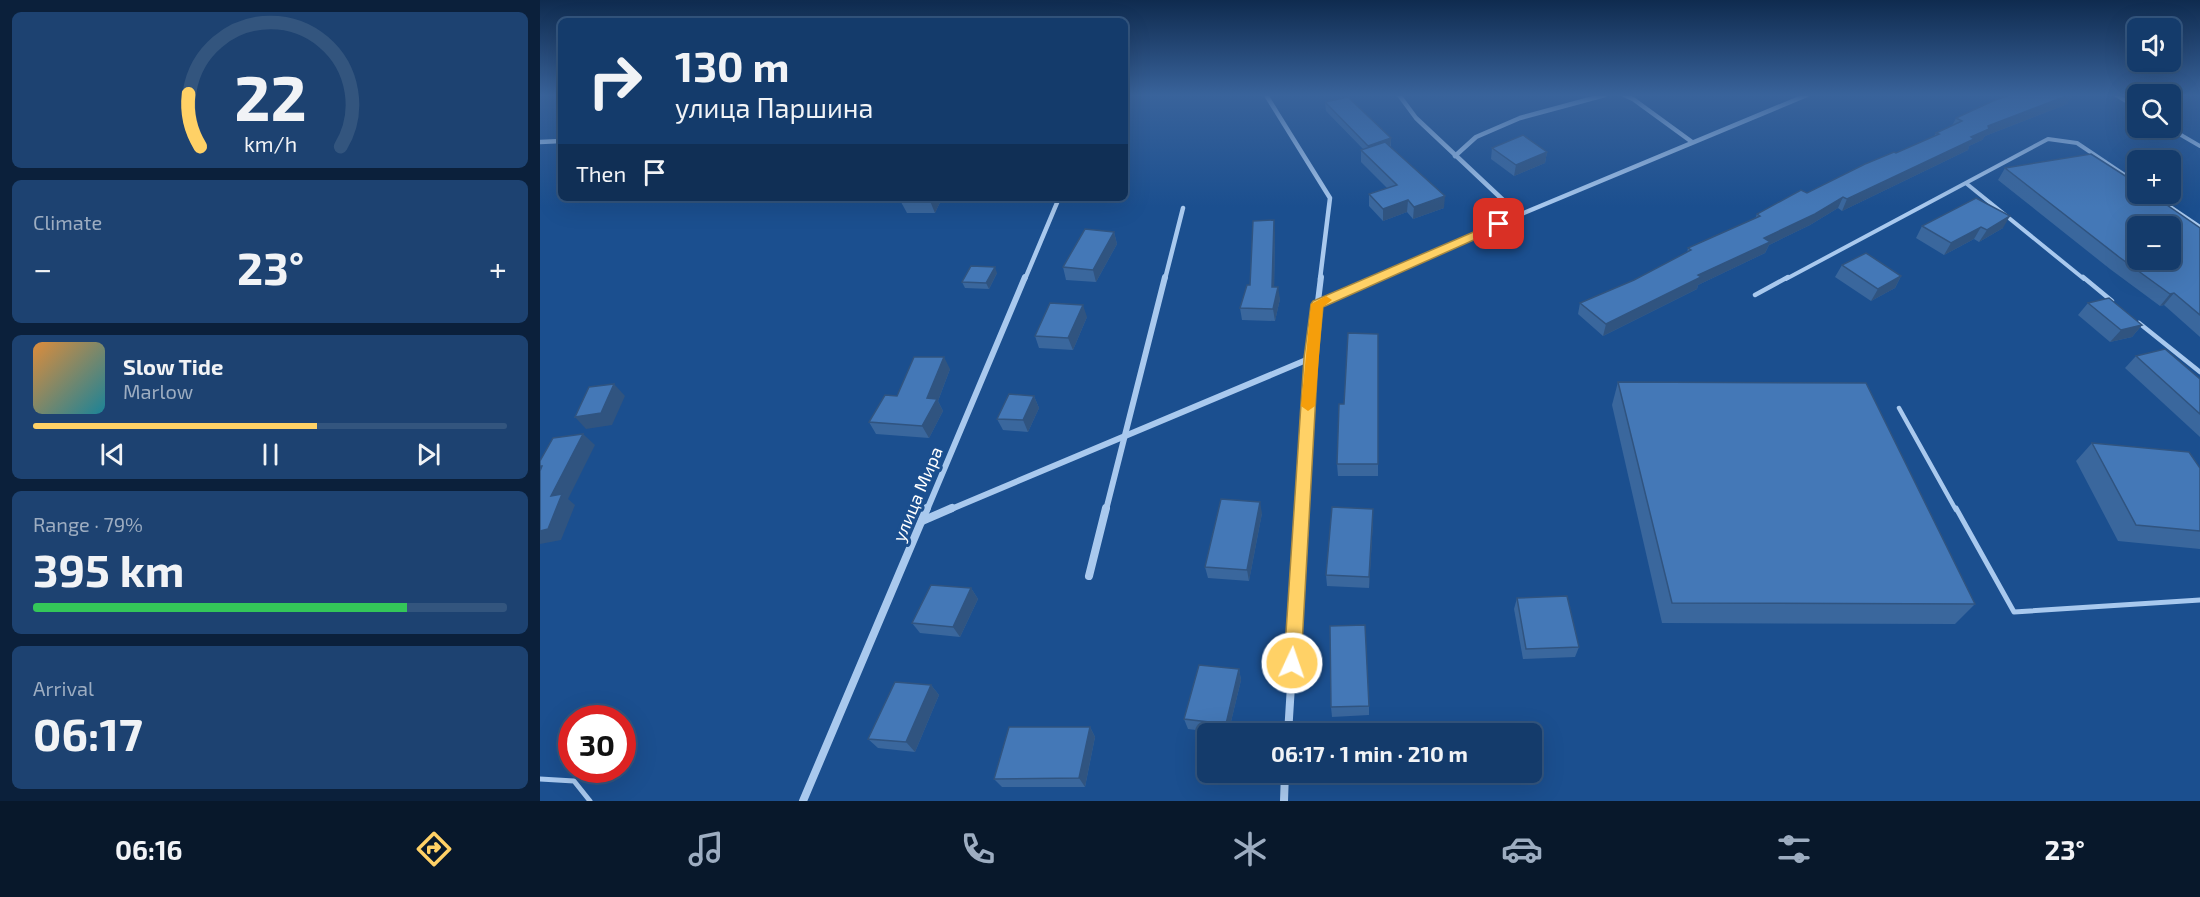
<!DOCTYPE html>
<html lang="en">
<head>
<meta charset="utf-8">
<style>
  :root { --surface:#143b6b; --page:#1d4271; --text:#f1f3f6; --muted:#9dadc1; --line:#33557e; --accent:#ffd166 }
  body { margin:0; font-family:"Exo 2",sans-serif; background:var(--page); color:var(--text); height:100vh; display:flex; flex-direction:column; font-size:22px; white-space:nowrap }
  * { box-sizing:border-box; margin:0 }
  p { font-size:20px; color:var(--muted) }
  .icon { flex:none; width:33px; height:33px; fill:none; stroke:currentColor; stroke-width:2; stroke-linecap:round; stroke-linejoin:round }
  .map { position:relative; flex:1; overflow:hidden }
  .sheet { display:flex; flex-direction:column; gap:12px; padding:12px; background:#0b203b; width:540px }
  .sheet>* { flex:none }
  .top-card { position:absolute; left:18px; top:18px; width:570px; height:183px; border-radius:9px; box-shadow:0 6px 24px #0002,0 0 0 2px var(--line); background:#143b6b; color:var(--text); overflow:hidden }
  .fabs { position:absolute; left:1587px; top:18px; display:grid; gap:12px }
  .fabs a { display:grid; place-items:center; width:54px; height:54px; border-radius:9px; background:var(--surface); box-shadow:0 6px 24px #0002,0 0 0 2px var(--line); font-size:30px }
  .speed { position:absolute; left:18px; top:705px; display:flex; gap:12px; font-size:30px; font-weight:700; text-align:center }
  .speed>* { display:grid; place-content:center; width:78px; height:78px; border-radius:50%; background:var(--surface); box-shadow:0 6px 24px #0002,0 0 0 2px var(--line); line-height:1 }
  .speed .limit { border:9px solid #d22; background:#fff; color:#111 }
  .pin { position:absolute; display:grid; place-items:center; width:51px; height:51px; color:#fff; margin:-26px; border-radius:12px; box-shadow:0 3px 9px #0006 }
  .me { position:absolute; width:66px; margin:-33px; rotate:3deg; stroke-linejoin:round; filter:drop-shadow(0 0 4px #0008) }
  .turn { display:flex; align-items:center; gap:21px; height:126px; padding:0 18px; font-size:27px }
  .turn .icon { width:78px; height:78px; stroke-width:2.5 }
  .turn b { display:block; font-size:42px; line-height:51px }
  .then { display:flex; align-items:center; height:57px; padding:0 18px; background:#0003; gap:12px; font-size:22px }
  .big { font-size:45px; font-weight:700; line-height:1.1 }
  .sheet .card { flex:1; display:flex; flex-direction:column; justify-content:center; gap:9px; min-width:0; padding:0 21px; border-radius:9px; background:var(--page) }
  .sheet .dial { align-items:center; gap:0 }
  .dial svg { height:156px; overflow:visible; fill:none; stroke:var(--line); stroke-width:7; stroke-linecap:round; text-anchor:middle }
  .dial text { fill:var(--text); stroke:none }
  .song { display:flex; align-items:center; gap:18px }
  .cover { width:72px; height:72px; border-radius:9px; background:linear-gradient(135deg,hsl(30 70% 55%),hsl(190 70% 35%)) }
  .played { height:6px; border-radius:3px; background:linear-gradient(90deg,var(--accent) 60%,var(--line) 60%) }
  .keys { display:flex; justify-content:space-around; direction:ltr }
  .heat { display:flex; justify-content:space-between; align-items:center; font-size:33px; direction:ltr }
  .charge { height:9px; border-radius:4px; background:linear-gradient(90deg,#34c759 79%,var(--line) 0) }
  .trip { position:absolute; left:657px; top:723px; width:345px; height:60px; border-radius:9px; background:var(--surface); box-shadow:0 6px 24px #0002,0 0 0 2px var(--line); font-weight:700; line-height:60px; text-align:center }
  .menu { display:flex; height:96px; justify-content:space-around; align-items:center; background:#08182b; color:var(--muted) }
  .menu .icon { width:42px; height:42px }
  .menu .selected { color:var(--accent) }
  .menu b { font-size:27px; color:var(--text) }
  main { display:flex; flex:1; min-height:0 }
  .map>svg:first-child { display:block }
</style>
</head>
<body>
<main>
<section class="sheet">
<div class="card dial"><svg viewBox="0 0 100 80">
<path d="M14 69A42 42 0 1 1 86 69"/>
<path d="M14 69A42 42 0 0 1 8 42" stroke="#ffd166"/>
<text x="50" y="56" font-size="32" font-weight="700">22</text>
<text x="50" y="72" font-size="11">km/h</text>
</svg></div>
<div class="card"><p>Climate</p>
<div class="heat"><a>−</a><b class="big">23°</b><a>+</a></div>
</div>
<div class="card">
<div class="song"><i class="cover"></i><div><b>Slow Tide</b><p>Marlow</p></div></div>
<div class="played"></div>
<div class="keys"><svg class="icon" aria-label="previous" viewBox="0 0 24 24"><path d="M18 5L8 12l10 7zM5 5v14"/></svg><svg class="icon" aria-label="pause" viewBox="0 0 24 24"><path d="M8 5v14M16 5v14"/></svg><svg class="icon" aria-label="next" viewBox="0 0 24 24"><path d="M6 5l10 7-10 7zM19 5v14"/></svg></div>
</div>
<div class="card"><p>Range · 79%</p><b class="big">395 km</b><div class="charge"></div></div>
<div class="card"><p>Arrival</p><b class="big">06:17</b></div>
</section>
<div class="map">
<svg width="1660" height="801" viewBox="0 0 1660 801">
  <rect width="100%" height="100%" fill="#1b4f8f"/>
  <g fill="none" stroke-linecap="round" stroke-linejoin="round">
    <!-- lane-far2 -->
    <g stroke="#a9c9ee" stroke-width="4">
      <path d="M 1576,95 L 1598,108"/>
      <path d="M 1629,128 L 1660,146"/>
      <path d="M 1427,184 L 1544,279"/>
      <path d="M 1611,194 L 1660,227"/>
      <path d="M 1246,279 L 1508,139 L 1537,143 L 1598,184"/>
    </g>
    <!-- lane-far1 -->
    <g stroke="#a9c9ee" stroke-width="4.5">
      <path d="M 1543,277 L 1572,301"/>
      <path d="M 1215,295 L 1248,277"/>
      <path d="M 1599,323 L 1660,372"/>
      <path d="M 1359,408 L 1416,510"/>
    </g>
    <!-- lane -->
    <g stroke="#a9c9ee" stroke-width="5">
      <path d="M 1416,508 L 1474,612 L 1660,600"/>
      <path d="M 0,779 L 34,781 L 50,801"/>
    </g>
    <!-- street-far2 -->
    <g stroke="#a9c9ee" stroke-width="4.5">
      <path d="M 726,95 L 790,198 L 780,279"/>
      <path d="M 859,95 L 876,118 L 979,215"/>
      <path d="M 1084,95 L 1093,99 L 1152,142"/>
      <path d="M 0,142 L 21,141"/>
      <path d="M 915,156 L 936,137 L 980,118 L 1065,95"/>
      <path d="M 485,279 L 519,198"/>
      <path d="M 625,279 L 643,208"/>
      <path d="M 834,279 L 979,215 L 1267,95"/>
    </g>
    <!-- street-far1 -->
    <g stroke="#a9c9ee" stroke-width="6">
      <path d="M 777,304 L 838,277"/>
      <path d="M 387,510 L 485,277"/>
      <path d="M 409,510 L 771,358"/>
      <path d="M 566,510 L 625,277"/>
      <path d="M 762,510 L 771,358 L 781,277"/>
    </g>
    <!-- street -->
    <g stroke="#a9c9ee" stroke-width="8">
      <path d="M 382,521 L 412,508"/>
      <path d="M 549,576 L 566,508"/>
      <path d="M 748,734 L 762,508"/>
      <path d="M 263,801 L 387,508"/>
      <path d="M 744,801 L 745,772"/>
    </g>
  </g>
  <!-- wall -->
  <g fill="#3a679d">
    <path d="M 1470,95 L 1533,95 L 1527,104 L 1445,136 L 1442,140 L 1429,146 L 1428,150 L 1302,211 L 1298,208 L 1270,225 L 1229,245 L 1225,253 L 1158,285 L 1157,289 L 1063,336 L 1038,314 L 1040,303 L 1094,280 L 1147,253 L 1148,248 L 1215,219 L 1217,214 L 1267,193 L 1394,136 L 1396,133 L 1412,126 L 1416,118 Z"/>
    <path d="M 785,102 L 851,138 L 851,147 L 904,208 L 873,219 L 867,212 L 843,221 L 829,206 L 829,194 L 847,188 L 821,162 L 821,150 L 823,149 L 786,111 Z"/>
    <path d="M 952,148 L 1007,152 L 1005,163 L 974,176 L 951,159 Z"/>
    <path d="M 1465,168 L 1660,228 L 1660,337 L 1624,305 L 1620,306 L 1570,269 L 1458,180 Z"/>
    <path d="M 363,198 L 402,198 L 395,213 L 367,213 L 361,202 Z"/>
    <path d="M 1382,226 L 1463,228 L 1439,242 L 1434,239 L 1404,255 L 1376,238 Z"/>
    <path d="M 574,232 L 577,244 L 556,282 L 526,280 L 523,267 Z"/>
    <path d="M 735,232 L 734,287 L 740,299 L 735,321 L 702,320 L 700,308 Z"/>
    <path d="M 1302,265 L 1361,276 L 1355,288 L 1331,301 L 1295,277 Z"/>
    <path d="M 457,273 L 449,289 L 425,288 L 422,282 Z"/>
    <path d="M 1548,303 L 1602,325 L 1592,337 L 1570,342 L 1538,315 Z"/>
    <path d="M 547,317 L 533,350 L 499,348 L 495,336 Z"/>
    <path d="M 838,334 L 838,476 L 798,476 L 797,464 L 804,404 Z"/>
    <path d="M 1596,356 L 1660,379 L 1660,437 L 1585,368 Z"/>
    <path d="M 410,369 L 398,401 L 403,411 L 389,438 L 336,434 L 329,422 L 357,396 Z"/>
    <path d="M 1078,382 L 1435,604 L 1415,624 L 1122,623 L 1072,405 Z"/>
    <path d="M 494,396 L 499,408 L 488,432 L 463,430 L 457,419 Z"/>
    <path d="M 1552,443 L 1660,468 L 1660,549 L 1578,541 L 1536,461 Z"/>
    <path d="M 722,513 L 709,581 L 668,578 L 665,567 Z"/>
    <path d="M 833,520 L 829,588 L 787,586 L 786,575 Z"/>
    <path d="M 431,588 L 438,599 L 420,637 L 380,633 L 372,623 Z"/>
    <path d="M 977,598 L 1039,647 L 1035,657 L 983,659 L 974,609 Z"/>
    <path d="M 699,669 L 701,680 L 688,734 L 648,729 L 644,719 Z"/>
    <path d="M 391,685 L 399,695 L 375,752 L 338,748 L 328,739 Z"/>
    <path d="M 829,706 L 829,715 L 792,717 L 791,707 Z"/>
    <path d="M 550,727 L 555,737 L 545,787 L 462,787 L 454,779 Z"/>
  </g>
  <!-- shaded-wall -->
  <g fill="#305480">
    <path d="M 1529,95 L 1533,95 L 1527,104 L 1445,136 L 1442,140 L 1429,146 L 1428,150 L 1302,211 L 1307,199 L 1431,137 L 1448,126 Z"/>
    <path d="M 851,138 L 850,148 L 828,155 L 828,146 Z"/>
    <path d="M 1007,152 L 1005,163 L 974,176 L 976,165 Z"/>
    <path d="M 905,196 L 904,208 L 873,219 L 874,207 Z"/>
    <path d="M 1303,197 L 1298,208 L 1270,225 L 1229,245 L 1225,253 L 1158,285 L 1157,289 L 1063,336 L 1066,324 L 1158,275 L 1224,238 Z"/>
    <path d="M 391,198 L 402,198 L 395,213 L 390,201 Z"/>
    <path d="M 868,200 L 867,212 L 843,221 L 843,209 Z"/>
    <path d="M 1470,216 L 1463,228 L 1439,242 L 1447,230 Z"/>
    <path d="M 734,220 L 735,232 L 734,299 L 732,287 Z"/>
    <path d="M 1441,227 L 1434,239 L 1404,255 L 1411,243 Z"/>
    <path d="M 574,232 L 577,244 L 556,282 L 553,270 Z"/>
    <path d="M 455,267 L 457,273 L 449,289 L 446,283 Z"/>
    <path d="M 1361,276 L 1355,288 L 1331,301 L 1338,289 Z"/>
    <path d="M 738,287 L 740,299 L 735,321 L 733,309 Z"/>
    <path d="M 1634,293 L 1624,305 L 1620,306 L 1630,294 Z"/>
    <path d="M 543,305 L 547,317 L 533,350 L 528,338 Z"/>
    <path d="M 1602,325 L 1592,337 L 1570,342 L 1581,330 Z"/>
    <path d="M 404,357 L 410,369 L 398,401 L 403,411 L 389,438 L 382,426 L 387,398 Z"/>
    <path d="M 74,384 L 85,396 L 72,425 L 46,429 L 35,417 Z"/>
    <path d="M 494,396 L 499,408 L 488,432 L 483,420 Z"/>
    <path d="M 43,434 L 55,445 L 28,499 L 35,505 L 21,540 L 0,544 L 0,531 L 11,496 Z"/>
    <path d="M 720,502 L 722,513 L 709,581 L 707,570 Z"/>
    <path d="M 833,509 L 833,520 L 829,588 L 829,577 Z"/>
    <path d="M 431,588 L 438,599 L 420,637 L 413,627 Z"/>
    <path d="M 699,669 L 701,680 L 688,734 L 686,724 Z"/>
    <path d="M 391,685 L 399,695 L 375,752 L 366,742 Z"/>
    <path d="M 550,727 L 555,737 L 545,787 L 539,778 Z"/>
  </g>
  <!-- building -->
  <g fill="#4478b7" stroke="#305480" stroke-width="1.5" fill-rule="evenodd">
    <path d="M 1470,95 L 1529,95 L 1448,126 L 1449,129 L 1431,137 L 1434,139 L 1307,199 L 1303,197 L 1275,214 L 1224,238 L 1230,242 L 1158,275 L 1161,277 L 1066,324 L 1040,303 L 1094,280 L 1151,250 L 1148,248 L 1220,216 L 1217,214 L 1261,190 L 1267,193 L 1325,164 L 1354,152 L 1356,153 L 1399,134 L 1396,133 L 1422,121 L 1416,118 L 1455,100 Z"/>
    <path d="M 808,97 L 851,138 L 828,146 L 785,102 Z"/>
    <path d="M 983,135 L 1007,152 L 976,165 L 952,148 Z"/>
    <path d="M 845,142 L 905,196 L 874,207 L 868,200 L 843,209 L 829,194 L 857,185 L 821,150 Z"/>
    <path d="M 1551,154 L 1598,184 L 1598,194 L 1611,194 L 1660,228 L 1660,315 L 1634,293 L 1630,294 L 1579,257 L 1465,168 ZM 1598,226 L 1630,226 L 1630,260 L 1598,260 Z"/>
    <path d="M 363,198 L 391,198 L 390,201 L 361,202 Z"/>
    <path d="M 1436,198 L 1470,216 L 1447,230 L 1441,227 L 1411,243 L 1382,226 Z"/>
    <path d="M 734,220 L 732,287 L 738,287 L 733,309 L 700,308 L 707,285 L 710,285 L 713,221 Z"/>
    <path d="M 545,229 L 574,232 L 553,270 L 523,267 Z"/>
    <path d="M 1326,253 L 1361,276 L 1338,289 L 1302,265 Z"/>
    <path d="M 431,266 L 455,267 L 446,283 L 422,282 Z"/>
    <path d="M 1569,298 L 1602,325 L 1581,330 L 1548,303 Z"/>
    <path d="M 510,303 L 543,305 L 528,338 L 495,336 Z"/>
    <path d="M 808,333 L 838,334 L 838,464 L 797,464 L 799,404 L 804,404 Z"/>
    <path d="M 1625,349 L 1660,379 L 1660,414 L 1596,356 Z"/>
    <path d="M 374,357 L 404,357 L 387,398 L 397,399 L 382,426 L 329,422 L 345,395 L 357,396 Z"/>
    <path d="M 1078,382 L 1326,383 L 1435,604 L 1132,603 Z"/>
    <path d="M 74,384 L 61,413 L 35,417 L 49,387 Z"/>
    <path d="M 469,394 L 494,396 L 483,420 L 457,419 Z"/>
    <path d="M 43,434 L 11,496 L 22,494 L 8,529 L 0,531 L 0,471 L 2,466 L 0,466 L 0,461 L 13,438 Z"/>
    <path d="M 1552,443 L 1649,452 L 1660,468 L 1660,531 L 1596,525 Z"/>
    <path d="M 681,499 L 720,502 L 707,570 L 665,567 Z"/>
    <path d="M 792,507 L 833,509 L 829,577 L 786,575 Z"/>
    <path d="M 391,585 L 431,588 L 413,627 L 372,623 Z"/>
    <path d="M 1027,596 L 1039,647 L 986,649 L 977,598 Z"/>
    <path d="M 825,625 L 829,706 L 791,707 L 790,626 Z"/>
    <path d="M 659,665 L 699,669 L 686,724 L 644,719 Z"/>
    <path d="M 355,682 L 391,685 L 366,742 L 328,739 Z"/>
    <path d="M 469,727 L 550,727 L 539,778 L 454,779 Z"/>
  </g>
  <!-- sky -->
  <linearGradient id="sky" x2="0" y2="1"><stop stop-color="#0f2b4f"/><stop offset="0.46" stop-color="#39639b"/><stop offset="1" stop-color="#39639b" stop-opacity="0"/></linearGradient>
  <rect width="1660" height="207" fill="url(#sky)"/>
  <!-- route -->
  <path fill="#ffd166" stroke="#a68842" stroke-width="1.5" d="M 959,221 L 963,222 L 963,227 L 783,307 L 778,358 L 761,663 L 758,669 L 752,671 L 746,669 L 744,663 L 764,358 L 771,304 L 773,301 Z"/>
  <!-- slow -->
  <path fill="#f59e0b" d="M 786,296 L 792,300 L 783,307 L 775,406 L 768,411 L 761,406 L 771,304 Z"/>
  <g text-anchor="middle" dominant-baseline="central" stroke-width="6" stroke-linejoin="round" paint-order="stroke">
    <!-- street labels -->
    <g font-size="18" fill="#fff" stroke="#1b4f8f">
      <text transform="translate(377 494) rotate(-67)">улица Мира</text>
    </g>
  </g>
</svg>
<div class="fabs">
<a><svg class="icon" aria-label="sound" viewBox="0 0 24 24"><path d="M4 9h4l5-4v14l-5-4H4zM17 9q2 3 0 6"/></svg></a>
<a><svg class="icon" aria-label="search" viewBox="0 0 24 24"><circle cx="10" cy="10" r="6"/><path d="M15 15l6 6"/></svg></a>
<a>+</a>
<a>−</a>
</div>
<div class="speed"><div class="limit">30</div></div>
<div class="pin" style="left:959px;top:224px;background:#d93025"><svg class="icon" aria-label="arrive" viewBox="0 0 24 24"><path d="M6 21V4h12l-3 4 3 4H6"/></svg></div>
<svg class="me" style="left:752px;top:663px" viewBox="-20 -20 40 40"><circle r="17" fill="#ffd166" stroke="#fff" stroke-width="3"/><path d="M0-11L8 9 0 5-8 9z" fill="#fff"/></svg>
<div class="trip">06:17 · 1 min · 210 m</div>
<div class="top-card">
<div class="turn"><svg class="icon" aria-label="right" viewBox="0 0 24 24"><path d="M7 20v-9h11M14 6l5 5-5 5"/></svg><div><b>130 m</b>улица Паршина</div></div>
<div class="then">Then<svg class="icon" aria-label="arrive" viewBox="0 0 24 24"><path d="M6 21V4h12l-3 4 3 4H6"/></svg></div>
</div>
</div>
</main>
<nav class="menu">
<b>06:16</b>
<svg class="icon selected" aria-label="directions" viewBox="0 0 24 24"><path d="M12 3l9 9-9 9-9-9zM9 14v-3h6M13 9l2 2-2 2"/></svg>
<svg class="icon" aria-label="music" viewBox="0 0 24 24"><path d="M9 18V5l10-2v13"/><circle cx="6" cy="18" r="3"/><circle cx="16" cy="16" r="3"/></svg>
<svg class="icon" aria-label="phone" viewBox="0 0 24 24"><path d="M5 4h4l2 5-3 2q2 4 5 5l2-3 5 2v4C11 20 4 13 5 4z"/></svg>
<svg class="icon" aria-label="climate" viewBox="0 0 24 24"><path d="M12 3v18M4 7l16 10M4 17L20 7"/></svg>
<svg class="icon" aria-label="car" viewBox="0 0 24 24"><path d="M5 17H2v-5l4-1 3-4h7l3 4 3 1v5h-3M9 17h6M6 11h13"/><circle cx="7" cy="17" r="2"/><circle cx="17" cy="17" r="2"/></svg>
<svg class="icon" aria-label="filters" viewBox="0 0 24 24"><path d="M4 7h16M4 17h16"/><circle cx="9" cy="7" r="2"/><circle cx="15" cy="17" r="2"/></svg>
<b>23°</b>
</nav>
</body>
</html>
